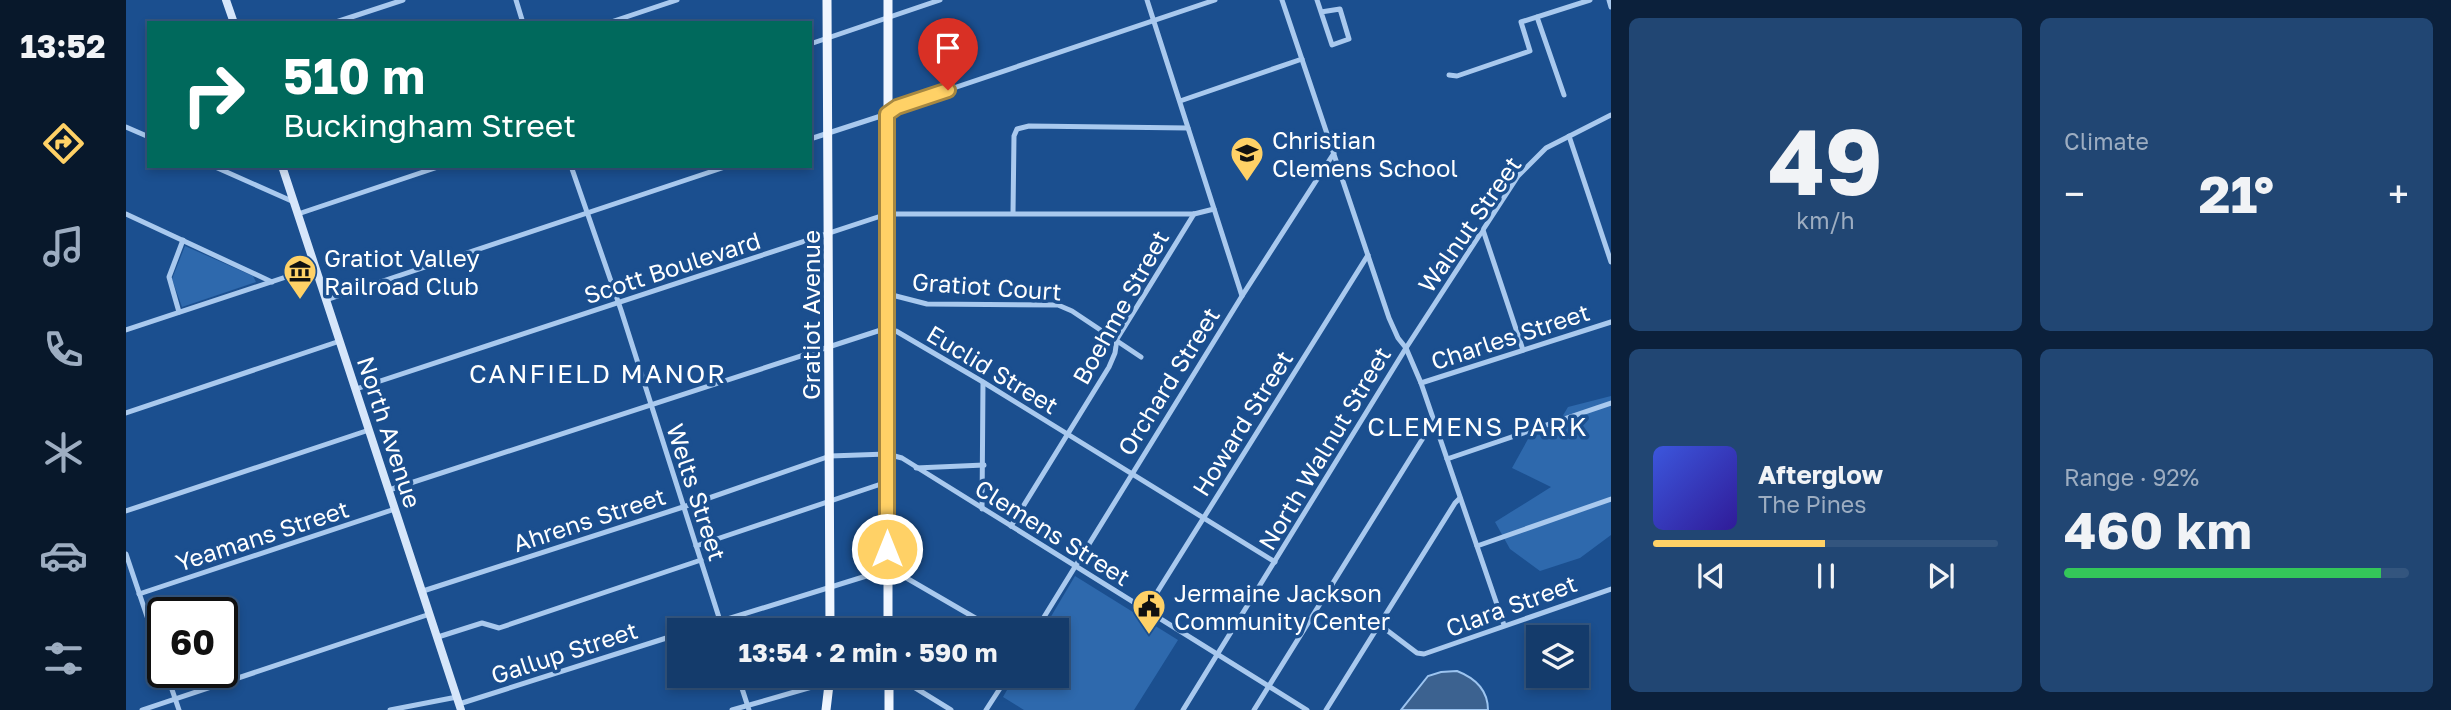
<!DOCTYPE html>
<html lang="en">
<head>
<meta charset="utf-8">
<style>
  :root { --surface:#143b6b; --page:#214673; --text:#f1f3f6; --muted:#9dadc1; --line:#33557e; --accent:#ffd166 }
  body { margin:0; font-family:"Golos Text",sans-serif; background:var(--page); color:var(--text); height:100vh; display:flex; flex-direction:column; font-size:26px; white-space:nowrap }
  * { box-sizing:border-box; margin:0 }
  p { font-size:23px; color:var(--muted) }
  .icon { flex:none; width:38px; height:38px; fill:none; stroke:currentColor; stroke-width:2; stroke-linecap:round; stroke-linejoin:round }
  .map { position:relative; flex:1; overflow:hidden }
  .details { display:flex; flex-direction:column; gap:18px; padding:18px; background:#0b203b; width:840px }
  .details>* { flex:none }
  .hud { position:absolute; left:21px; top:21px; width:665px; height:147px; border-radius:0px; box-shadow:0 4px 10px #0003,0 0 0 2px var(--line); background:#00695c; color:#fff; overflow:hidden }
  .fabs { position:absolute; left:1400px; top:625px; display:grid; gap:14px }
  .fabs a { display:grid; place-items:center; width:63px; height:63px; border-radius:0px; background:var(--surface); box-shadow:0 4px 10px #0003,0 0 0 2px var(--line); font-size:35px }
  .speed { position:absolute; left:21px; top:597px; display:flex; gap:14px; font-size:35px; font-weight:700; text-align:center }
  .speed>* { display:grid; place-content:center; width:91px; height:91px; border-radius:50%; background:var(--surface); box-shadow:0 4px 10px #0003,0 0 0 2px var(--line); line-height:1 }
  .speed .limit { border:4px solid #111; border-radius:10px; background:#fff; color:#111 }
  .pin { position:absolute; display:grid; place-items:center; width:60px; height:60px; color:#fff; margin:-72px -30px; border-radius:50% 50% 50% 0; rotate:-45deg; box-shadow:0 0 7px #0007 }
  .pin .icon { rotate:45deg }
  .me { position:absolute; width:77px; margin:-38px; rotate:0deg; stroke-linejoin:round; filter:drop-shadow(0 0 5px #0008) }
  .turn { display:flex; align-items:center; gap:24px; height:147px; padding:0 21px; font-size:32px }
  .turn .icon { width:91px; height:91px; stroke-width:2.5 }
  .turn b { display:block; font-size:49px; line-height:60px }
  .big { font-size:52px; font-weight:700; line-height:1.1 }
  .details .card { flex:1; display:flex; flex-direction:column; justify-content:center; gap:10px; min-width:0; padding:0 24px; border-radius:10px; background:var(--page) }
  .details .dial { align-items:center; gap:0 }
  .dial b { font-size:91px; line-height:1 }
  .song { display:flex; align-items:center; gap:21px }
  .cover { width:84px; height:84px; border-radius:10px; background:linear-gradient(135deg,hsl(230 70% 55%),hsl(250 70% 35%)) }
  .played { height:7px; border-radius:4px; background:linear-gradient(90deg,var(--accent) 50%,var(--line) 50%) }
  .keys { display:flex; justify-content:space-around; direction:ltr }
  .heat { display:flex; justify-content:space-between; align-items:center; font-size:38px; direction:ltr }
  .charge { height:10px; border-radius:5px; background:linear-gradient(90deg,#34c759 92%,var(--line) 0) }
  .details .tiles { flex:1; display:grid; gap:18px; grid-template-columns:repeat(2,1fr) }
  .trip { position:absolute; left:541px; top:618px; width:402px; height:70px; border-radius:0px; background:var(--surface); box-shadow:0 4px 10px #0003,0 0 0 2px var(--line); font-weight:700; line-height:70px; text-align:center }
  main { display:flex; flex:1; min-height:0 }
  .tab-bar { display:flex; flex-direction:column; width:126px; justify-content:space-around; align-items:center; background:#08182b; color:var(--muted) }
  .tab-bar .icon { width:49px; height:49px }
  .tab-bar .on { color:var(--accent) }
  .tab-bar b { font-size:32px; color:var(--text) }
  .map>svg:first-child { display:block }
</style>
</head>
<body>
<main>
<nav class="tab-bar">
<b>13:52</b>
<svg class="icon on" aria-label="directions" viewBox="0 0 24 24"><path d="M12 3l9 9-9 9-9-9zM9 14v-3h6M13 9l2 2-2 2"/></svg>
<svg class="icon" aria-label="music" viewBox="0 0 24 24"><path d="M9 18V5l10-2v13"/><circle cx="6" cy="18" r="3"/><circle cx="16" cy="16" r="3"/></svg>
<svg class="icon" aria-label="phone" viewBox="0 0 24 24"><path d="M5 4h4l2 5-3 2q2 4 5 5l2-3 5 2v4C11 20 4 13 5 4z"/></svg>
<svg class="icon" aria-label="climate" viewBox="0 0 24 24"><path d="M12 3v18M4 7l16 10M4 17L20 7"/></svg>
<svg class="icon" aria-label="car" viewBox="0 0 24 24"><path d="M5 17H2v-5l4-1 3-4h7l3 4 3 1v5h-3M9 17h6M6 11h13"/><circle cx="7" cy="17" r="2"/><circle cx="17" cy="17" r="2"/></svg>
<svg class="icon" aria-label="filters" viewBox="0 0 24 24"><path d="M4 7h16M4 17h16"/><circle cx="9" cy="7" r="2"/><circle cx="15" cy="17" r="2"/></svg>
</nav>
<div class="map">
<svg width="1485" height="710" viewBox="0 0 1485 710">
  <rect width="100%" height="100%" fill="#1b4f8f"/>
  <!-- green -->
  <g fill="#2e69ad">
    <path d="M 59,246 L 127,276 L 130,282 L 56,307 L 46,279 Z"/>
    <path d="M 1485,396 L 1485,535 L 1454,558 L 1414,571 L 1384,549 L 1369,522 L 1425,487 L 1386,468 L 1407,430 L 1430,427 L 1442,407 Z"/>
    <path d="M 949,576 L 1052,640 L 1008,710 L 898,710 L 877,697 L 889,676 L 931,676 L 931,630 L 917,630 Z"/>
  </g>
  <!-- water -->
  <path fill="#3c6290" stroke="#9cc4f0" stroke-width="2" d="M 1331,671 C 1349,678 1362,689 1362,710 L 1275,710 L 1302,676 L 1315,672 Z"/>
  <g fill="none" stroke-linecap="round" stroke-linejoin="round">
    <!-- minor -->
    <g stroke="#a9c9ee" stroke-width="5">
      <path d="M 390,0 L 397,23"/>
      <path d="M 1021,0 L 1116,296"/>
      <path d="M 1156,0 L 1263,318 L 1272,338 L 1280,348 L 1295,383 L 1378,625"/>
      <path d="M 1191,0 L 1206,45 L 1223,39 L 1214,9 L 1195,12"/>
      <path d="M 1483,0 L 1485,7"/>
      <path d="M 1411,17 L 1438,95"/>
      <path d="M 207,23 L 277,0"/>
      <path d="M 482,23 L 551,0"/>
      <path d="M 684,44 L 814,0"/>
      <path d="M 1323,75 L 1331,76 L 1404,51 L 1395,22 L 1464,0"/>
      <path d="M 1054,101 L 1176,59"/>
      <path d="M 0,127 L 23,137"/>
      <path d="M 1443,136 L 1485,262"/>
      <path d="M 684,139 L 761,114 L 771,107 L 1089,0"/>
      <path d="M 87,166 L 168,202"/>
      <path d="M 445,166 L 495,310 L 597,630"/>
      <path d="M 887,213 L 888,136 L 891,129 L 903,126 L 1062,128"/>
      <path d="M 0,214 L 146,282"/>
      <path d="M 172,214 L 315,166"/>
      <path d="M 1357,230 L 1397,350"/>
      <path d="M 762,294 L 801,304 L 932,305 L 946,311 L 1015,357"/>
      <path d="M 200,300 L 602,166"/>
      <path d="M 53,312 L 43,277 L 57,240"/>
      <path d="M 0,330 L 190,267"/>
      <path d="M 1295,383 L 1485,322"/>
      <path d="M 230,389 L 761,214 L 1068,214 L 1088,209"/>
      <path d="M 0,413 L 214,341"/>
      <path d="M 1321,459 L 1485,403"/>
      <path d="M 790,468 L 858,465"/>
      <path d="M 263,490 L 761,328 L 770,331 L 857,382 L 1149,562"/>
      <path d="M 856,509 L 857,382"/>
      <path d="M 0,511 L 243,430"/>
      <path d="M 885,526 L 983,367 L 989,353 L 991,339 L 1068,214"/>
      <path d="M 570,546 L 761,482"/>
      <path d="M 1351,546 L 1485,499"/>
      <path d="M 0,554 L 37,664"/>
      <path d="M 297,591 L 557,507 L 704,456 L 761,454 L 776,458 L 1181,710"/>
      <path d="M 13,594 L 269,509"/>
      <path d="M 1020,610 L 1242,255"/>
      <path d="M 1254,625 L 1291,653 L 1298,654 L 1485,589"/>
      <path d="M 566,630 L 750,573 L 761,571 L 777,576 L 870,630"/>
      <path d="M 910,630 L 1116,296 L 1208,153"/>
      <path d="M 312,637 L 356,623 L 373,628 L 575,560"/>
      <path d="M 40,672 L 53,710"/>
      <path d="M 612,676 L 623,710"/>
      <path d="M 770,676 L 825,710"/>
      <path d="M 333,704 L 553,634"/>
      <path d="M 16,710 L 304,614"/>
      <path d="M 264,710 L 331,697"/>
      <path d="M 606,710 L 724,676"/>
      <path d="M 860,710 L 882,676"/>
      <path d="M 1057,710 L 1280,348 L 1392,176 L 1420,148 L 1485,115"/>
      <path d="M 1128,710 L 1302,430 L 1309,424"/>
      <path d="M 1200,710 L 1329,503 L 1334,498"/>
    </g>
    <!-- secondary -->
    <g stroke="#d6e6fa" stroke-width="8">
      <path d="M 100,0 L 108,23"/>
      <path d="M 156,166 L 335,710"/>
    </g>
    <!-- primary -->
    <g stroke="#f0f6ff" stroke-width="9">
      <path d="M 701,0 L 704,630"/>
      <path d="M 762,0 L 762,630"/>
      <path d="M 763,676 L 763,710"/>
      <path d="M 700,710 L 704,676"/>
    </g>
  </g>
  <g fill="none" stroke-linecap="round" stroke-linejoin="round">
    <defs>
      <path id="route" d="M 761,549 L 761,114 L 771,107 L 822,90"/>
    </defs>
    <!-- route casing -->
    <use href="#route" stroke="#a68842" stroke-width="18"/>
    <!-- route -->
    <use href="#route" stroke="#ffd166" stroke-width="12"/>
  </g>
  <!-- icons -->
  <defs>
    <symbol id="school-pin" viewBox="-11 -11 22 30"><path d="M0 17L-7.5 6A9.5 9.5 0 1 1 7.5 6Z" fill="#ffd166" stroke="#1b4f8f"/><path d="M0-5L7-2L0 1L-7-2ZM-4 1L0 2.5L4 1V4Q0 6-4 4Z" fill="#111"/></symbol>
    <symbol id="museum-pin" viewBox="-11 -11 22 30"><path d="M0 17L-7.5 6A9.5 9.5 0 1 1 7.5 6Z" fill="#ffd166" stroke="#1b4f8f"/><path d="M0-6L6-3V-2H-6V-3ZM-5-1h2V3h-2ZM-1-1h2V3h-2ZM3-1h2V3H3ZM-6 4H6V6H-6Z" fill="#111"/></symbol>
    <symbol id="civic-pin" viewBox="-11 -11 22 30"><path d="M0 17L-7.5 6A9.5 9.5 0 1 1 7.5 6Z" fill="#ffd166" stroke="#1b4f8f"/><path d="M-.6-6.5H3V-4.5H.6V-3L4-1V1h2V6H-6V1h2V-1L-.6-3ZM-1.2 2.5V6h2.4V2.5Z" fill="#111"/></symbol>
  </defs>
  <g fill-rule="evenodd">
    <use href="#school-pin" x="1102" y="134" width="38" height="52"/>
    <use href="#museum-pin" x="155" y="252" width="38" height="52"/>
    <use href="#civic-pin" x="1004" y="587" width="38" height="52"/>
  </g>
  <g text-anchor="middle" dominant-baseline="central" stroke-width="7" stroke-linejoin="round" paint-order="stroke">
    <!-- poi labels -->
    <g font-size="24" fill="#fff" stroke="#1b4f8f" text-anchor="start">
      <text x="1146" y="139">Christian<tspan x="1146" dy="28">Clemens School</tspan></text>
      <text x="198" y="257">Gratiot Valley<tspan x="198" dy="28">Railroad Club</tspan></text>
      <text x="1048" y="592">Jermaine Jackson<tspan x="1048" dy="28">Community Center</tspan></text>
    </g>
    <!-- street labels -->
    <g font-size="24" fill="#fff" stroke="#1b4f8f">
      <text transform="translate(1343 224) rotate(-55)">Walnut Street</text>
      <text transform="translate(546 267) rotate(-18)">Scott Boulevard</text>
      <text transform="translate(861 286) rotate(4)">Gratiot Court</text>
      <text transform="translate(994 307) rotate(-61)">Boehme Street</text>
      <text transform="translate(684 315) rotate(-90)">Gratiot Avenue</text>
      <text transform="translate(1384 336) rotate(-18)">Charles Street</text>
      <text transform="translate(867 369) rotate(31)">Euclid Street</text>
      <text transform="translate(1042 381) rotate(-58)">Orchard Street</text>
      <text transform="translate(1116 423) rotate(-58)">Howard Street</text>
      <text transform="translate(264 432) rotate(72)">North Avenue</text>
      <text transform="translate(1198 448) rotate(-59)">North Walnut Street</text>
      <text transform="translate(571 492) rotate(72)">Welts Street</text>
      <text transform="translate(463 519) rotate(-18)">Ahrens Street</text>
      <text transform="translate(927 532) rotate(32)">Clemens Street</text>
      <text transform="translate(136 535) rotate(-18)">Yeamans Street</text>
      <text transform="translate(1385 605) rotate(-20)">Clara Street</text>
      <text transform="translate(438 652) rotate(-18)">Gallup Street</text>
    </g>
    <!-- neighbourhood labels -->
    <g font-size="26" letter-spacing="2" fill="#fff" stroke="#1b4f8f">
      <text x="472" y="373">CANFIELD MANOR</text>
      <text x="1352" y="426">CLEMENS PARK</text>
    </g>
  </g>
</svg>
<div class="fabs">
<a><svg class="icon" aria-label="layers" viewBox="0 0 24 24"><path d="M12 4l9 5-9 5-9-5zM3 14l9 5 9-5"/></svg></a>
</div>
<div class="speed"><div class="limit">60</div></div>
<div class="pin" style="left:822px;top:90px;background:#d93025"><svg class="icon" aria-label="arrive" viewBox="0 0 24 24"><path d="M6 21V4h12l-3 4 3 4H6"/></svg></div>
<svg class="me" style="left:761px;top:549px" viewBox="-20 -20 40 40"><circle r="17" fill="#ffd166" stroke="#fff" stroke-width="3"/><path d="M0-11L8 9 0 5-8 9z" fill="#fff"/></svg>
<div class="trip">13:54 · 2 min · 590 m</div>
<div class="hud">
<div class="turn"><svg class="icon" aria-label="right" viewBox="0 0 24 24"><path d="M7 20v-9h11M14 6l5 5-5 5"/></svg><div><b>510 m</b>Buckingham Street</div></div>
</div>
</div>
<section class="details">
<div class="tiles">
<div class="card dial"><b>49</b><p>km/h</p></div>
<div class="card"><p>Climate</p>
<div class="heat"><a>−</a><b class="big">21°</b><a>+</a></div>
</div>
<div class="card">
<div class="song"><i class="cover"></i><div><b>Afterglow</b><p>The Pines</p></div></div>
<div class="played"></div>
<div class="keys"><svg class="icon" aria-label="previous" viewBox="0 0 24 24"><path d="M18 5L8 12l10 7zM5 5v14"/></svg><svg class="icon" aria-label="pause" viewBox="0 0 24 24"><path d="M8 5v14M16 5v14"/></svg><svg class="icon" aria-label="next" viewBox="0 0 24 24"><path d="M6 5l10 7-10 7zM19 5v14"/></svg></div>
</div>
<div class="card"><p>Range · 92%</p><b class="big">460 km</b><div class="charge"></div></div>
</div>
</section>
</main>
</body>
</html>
